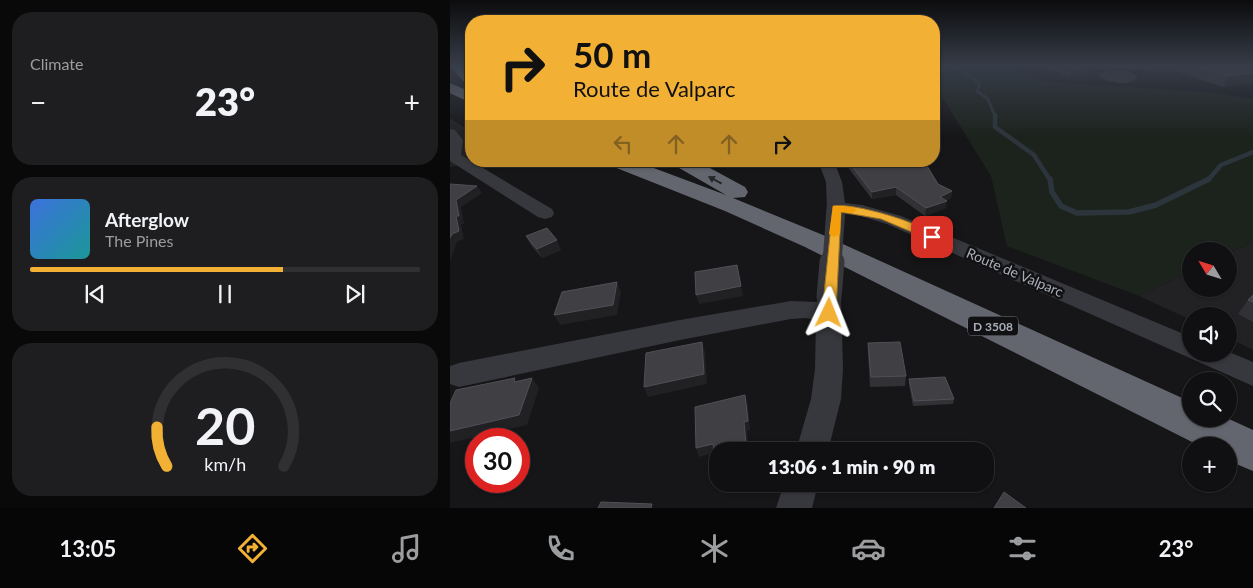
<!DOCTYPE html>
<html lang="en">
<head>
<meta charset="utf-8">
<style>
  :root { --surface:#101012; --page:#1e1e20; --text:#f1f3f6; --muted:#9c9d9f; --line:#303032; --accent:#f2b134 }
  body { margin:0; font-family:Lato,sans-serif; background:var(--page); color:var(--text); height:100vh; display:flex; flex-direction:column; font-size:19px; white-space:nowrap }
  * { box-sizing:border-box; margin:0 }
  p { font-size:16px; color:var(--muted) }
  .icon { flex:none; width:28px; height:28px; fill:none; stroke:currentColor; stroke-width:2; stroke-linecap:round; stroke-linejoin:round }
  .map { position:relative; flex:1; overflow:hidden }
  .drawer { display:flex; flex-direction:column; gap:12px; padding:12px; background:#09090a; width:450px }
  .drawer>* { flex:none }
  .guide { position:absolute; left:15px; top:15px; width:475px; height:152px; border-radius:20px; box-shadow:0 1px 4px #0004,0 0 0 1px var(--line); background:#f2b134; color:#111; overflow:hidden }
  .needle { width:32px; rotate:308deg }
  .tools { position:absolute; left:732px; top:242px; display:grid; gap:10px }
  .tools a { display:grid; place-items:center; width:55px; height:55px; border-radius:50%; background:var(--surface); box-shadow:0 1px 4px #0004,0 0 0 1px var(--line); font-size:25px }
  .speed { position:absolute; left:15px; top:428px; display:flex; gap:10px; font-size:25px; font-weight:700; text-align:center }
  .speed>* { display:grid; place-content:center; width:65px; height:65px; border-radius:50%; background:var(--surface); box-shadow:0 1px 4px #0004,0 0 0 1px var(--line); line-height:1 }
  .speed .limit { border:8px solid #d22; background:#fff; color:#111 }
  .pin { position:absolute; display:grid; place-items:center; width:42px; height:42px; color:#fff; margin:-21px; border-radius:10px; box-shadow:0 2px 8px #0006 }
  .me { position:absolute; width:55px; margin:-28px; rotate:2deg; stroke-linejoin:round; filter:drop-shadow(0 0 4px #0008) }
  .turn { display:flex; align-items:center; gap:18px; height:105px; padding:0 25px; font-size:22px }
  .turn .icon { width:65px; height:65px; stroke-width:2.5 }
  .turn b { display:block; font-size:35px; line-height:42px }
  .lanes { display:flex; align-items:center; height:48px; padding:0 25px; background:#0003; justify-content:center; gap:25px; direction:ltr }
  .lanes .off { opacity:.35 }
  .big { font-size:38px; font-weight:800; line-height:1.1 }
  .drawer .card { flex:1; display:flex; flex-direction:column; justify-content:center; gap:8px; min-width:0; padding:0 18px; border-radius:20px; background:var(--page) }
  .drawer .dial { align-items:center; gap:0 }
  .dial svg { height:130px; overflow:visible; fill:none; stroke:var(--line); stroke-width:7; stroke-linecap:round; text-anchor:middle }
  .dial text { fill:var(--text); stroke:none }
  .song { display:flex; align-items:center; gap:15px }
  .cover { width:60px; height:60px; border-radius:8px; background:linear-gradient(135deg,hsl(220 70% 55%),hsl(180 70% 35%)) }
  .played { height:5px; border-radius:2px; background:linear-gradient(90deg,var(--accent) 65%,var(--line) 65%) }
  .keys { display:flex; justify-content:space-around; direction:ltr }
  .heat { display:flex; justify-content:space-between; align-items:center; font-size:28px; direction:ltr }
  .trip { position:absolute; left:259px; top:442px; width:285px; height:50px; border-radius:20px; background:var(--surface); box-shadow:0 1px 4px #0004,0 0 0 1px var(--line); font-weight:800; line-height:50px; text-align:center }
  .menu { display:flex; height:80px; justify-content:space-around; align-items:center; background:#060607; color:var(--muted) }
  .menu .icon { width:35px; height:35px }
  .menu .on { color:var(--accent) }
  .menu b { font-size:22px; color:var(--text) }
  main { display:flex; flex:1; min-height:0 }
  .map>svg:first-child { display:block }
</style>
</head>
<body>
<main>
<section class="drawer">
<div class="card"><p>Climate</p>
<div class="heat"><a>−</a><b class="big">23°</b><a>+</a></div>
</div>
<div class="card">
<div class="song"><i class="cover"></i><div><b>Afterglow</b><p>The Pines</p></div></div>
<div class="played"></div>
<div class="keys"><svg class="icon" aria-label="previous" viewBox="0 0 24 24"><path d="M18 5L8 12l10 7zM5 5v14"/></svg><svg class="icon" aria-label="pause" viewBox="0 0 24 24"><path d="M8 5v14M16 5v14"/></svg><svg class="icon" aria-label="next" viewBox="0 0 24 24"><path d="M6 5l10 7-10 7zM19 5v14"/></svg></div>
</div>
<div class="card dial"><svg viewBox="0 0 100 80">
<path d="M14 69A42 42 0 1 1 86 69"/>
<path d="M14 69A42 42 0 0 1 8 45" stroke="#f2b134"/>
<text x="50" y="56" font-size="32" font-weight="700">20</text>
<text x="50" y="72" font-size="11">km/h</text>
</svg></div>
</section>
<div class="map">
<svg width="803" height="508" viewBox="0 0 803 508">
  <rect width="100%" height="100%" fill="#161618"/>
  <!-- built -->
  <g fill="#222225">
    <path d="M 0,118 L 21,132 L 21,161 L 36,161 L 0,167 Z"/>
    <path d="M 803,242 L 803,350 L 779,338 L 779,316 L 741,316 L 741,320 L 689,296 L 741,271 L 741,289 L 779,289 L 779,253 Z"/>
  </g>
  <!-- green -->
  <path fill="#1c231d" d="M 484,66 L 556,66 L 589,81 L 755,92 L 803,99 L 803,242 L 779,253 L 779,251 L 741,251 L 741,271 L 689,296 L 557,246 L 541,176 L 484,84 Z"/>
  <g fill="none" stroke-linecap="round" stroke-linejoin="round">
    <!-- stream-far2 -->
    <path stroke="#2c353c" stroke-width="3" d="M 500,66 L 520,75 L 530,85 L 527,91 L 538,99 L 545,116"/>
    <!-- stream-far1 -->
    <g stroke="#2c353c" stroke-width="4.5">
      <path d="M 545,115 L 545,127 L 584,155 L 600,180"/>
      <path d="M 758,180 L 771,165 L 803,152"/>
    </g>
    <!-- stream -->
    <path stroke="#2c353c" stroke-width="5.5" d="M 600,179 L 602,192 L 611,206 L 627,213 L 679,212 L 706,205 L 759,179"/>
    <!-- minor -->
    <g fill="#37383d" fill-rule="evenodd">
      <path d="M 659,69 L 680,72 L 688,77 C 678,87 662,83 650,77 L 649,75 Z"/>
      <path d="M 0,129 L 5,130 L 13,140 L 11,155 L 102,209 L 104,213 L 102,217 L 95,219 L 88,217 L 0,161 Z"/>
      <path d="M 368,161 L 384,161 L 392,182 L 395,203 L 412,205 L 451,216 L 741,337 L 741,354 L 779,354 L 779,352 L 803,362 L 803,386 L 437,224 L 411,216 L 379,212 L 377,208 L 376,182 Z"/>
      <path d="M 379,291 L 387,293 L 391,299 L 393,369 L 391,399 L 378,451 L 346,451 L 361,399 L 365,369 L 366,320 L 355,318 L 341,319 L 230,340 L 9,387 L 0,384 L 0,366 L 9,363 L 230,320 L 341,301 L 367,302 L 371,293 Z"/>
      <path d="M 334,484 L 368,484 L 362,508 L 326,508 Z"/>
    </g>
    <!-- highway -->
    <g fill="#63666e" fill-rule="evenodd">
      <path d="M 0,66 L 13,66 L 21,73 L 21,85 L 16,84 Z"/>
      <path d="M 0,83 L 21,92 L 21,103 L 0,93 Z"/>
      <path d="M 156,161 L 185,161 L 276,195 L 224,165 L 221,161 L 247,161 L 295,187 L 298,192 L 295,197 L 283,198 L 373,235 L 741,402 L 741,419 L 779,419 L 803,430 L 803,471 L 779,461 L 779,446 L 750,446 L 355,247 L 275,211 L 159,165 Z"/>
    </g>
    <!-- minor-bridge-far1 -->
    <path stroke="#37383d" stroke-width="19" d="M 382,263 L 386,208"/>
    <!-- minor-bridge -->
    <path stroke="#37383d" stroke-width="25" d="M 379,297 L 382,262"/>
  </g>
  <!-- wall -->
  <g fill="#323236">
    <path d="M 597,66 L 640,66 L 637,75 L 619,77 L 597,68 Z"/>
    <path d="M 643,66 L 803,66 L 803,83 L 773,87 L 725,71 L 704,73 L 693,69 L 681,70 L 662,67 L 653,69 Z"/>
    <path d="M 393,161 L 474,161 L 488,184 L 502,191 L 501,198 L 496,201 L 496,208 L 475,216 L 446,195 L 422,199 Z"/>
    <path d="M 76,236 L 111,250 L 92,258 L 81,245 Z"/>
    <path d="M 803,295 L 803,322 L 788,314 L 798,300 Z"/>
    <path d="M 418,343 L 456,376 L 455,386 L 420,387 L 418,353 Z"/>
    <path d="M 459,379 L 504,399 L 503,404 L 463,406 L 459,384 Z"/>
  </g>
  <!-- shaded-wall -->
  <g fill="#212124">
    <path d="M 636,66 L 640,66 L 637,75 L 619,77 L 622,67 Z"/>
    <path d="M 654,66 L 662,66 L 662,67 L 653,69 Z"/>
    <path d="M 682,66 L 694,66 L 693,69 L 681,70 Z"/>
    <path d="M 707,66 L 727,66 L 725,71 L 704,73 Z"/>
    <path d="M 803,73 L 803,83 L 773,87 L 778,76 Z"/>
    <path d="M 325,161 L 359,161 L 359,163 L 326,166 Z"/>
    <path d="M 27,186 L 32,193 L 11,207 L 14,224 L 11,224 L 14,239 L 7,242 L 0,261 L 0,238 L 6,216 L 6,200 Z"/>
    <path d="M 446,187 L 446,195 L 422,199 L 422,192 Z"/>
    <path d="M 502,191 L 501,198 L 492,203 L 497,201 L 496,208 L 475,216 L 476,208 L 490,197 Z"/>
    <path d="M 107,240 L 111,250 L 92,258 L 87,249 Z"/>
    <path d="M 287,265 L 293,296 L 249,304 L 246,295 Z"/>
    <path d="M 167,282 L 171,292 L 167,315 L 110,325 L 104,315 Z"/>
    <path d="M 252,342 L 255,352 L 257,384 L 198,397 L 194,387 Z"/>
    <path d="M 82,378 L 89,388 L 77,425 L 0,443 L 0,431 Z"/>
    <path d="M 295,395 L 298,404 L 300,430 L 297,431 L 299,451 L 268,451 L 268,461 L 267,461 L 264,453 L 249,457 L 246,448 L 294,422 Z"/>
  </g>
  <!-- building -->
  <g fill="#3f3f44" stroke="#4f5156">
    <path d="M 618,66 L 636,66 L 622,67 Z"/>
    <path d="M 745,66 L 778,66 L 797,70 L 803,71 L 803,73 L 778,76 Z"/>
    <path d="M 398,161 L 474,161 L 488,184 L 502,191 L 490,197 L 497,201 L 476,208 L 446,187 L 422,192 Z"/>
    <path d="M 0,184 L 27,186 L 6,200 L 9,216 L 6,216 L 9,231 L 2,234 L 0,238 Z"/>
    <path d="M 97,228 L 107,240 L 87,249 L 76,236 Z"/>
    <path d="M 287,265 L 291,286 L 246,295 L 245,272 Z"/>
    <path d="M 167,282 L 163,305 L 104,315 L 112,292 Z"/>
    <path d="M 803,295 L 803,302 L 798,300 Z"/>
    <path d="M 252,342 L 254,374 L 194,387 L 196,353 Z"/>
    <path d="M 450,342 L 456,376 L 421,377 L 418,343 Z"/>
    <path d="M 495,377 L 504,399 L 464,401 L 459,379 Z"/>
    <path d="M 65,378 L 64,382 L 82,378 L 69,415 L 0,431 L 0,403 L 6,390 Z"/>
    <path d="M 295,395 L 298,421 L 294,422 L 296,444 L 264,452 L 263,444 L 246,448 L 245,407 Z"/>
    <path d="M 554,492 L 576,508 L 544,508 Z"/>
    <path d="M 151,502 L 202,504 L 201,508 L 148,508 Z"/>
  </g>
  <!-- one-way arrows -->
  <defs><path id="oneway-solid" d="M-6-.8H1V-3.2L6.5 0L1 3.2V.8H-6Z" transform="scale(1.25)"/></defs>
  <use fill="#26262a" href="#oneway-solid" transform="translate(265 180) rotate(-152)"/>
  <!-- sky -->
  <linearGradient id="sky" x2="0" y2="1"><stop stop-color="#0c0c0d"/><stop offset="0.48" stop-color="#363c48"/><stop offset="1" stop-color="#363c48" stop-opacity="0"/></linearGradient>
  <rect width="803" height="137" fill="url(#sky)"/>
  <!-- route -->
  <path fill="#f2b134" stroke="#9d7322" d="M 383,206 C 402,202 474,223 487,237 L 485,239 L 478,239 L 431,219 L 391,212 L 386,313 L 384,316 L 374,316 L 372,313 Z"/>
  <!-- slow -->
  <path fill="#f59e0b" d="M 383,206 L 402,207 L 407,210 L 402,213 L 391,212 L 390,234 L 384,237 L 379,234 Z"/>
  <g text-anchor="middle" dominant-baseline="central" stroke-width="5" stroke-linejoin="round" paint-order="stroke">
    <!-- shield labels -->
    <rect fill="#111113" stroke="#7b7e86" stroke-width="1" x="518" y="316.5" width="50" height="19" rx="4"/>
    <g font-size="12" font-weight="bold" fill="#a8adb8">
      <text x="543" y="326">D 3508</text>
    </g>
    <!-- street labels -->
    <g font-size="14" fill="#a8adb8" stroke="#111113">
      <text transform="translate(565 272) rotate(23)">Route de Valparc</text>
    </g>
  </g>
</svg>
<div class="tools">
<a><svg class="needle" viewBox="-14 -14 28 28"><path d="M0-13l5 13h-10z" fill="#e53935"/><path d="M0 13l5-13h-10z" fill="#9c9d9f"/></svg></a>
<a><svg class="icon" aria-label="sound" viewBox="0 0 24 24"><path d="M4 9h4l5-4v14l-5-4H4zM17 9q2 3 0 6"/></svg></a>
<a><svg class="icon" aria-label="search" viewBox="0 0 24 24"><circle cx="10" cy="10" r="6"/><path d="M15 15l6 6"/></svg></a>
<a>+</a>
</div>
<div class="speed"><div class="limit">30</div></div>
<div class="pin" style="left:482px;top:237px;background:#d93025"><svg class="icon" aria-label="arrive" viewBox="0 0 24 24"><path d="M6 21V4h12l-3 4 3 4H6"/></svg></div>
<svg class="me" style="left:379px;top:313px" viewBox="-20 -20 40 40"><path d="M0-17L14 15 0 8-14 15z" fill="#f2b134" stroke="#fff" stroke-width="4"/></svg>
<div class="trip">13:06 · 1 min · 90 m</div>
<div class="guide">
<div class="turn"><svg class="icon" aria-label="right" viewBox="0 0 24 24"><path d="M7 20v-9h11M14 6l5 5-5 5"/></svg><div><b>50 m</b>Route de Valparc</div></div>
<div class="lanes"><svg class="icon off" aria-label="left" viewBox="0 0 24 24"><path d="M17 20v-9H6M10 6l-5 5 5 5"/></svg><svg class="icon off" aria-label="ahead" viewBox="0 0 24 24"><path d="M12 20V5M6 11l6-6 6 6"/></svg><svg class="icon off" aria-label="ahead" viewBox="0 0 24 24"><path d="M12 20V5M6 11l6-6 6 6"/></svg><svg class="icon" aria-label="right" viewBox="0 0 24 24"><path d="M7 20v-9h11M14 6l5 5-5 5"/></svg></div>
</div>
</div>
</main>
<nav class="menu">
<b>13:05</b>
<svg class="icon on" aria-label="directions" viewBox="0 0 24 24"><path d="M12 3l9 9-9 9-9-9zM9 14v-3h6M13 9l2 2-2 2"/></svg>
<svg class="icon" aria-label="music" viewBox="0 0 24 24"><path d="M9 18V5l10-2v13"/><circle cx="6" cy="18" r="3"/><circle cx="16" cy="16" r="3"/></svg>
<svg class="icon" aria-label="phone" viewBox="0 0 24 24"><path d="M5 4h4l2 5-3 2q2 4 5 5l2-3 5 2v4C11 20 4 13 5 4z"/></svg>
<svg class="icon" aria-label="climate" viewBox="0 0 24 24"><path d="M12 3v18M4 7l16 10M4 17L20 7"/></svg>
<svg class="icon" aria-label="car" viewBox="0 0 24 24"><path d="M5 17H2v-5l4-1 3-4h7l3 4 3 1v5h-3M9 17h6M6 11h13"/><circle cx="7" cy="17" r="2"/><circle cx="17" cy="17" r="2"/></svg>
<svg class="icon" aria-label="filters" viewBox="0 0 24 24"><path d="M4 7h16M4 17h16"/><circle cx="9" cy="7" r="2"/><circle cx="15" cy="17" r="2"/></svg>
<b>23°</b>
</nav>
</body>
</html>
